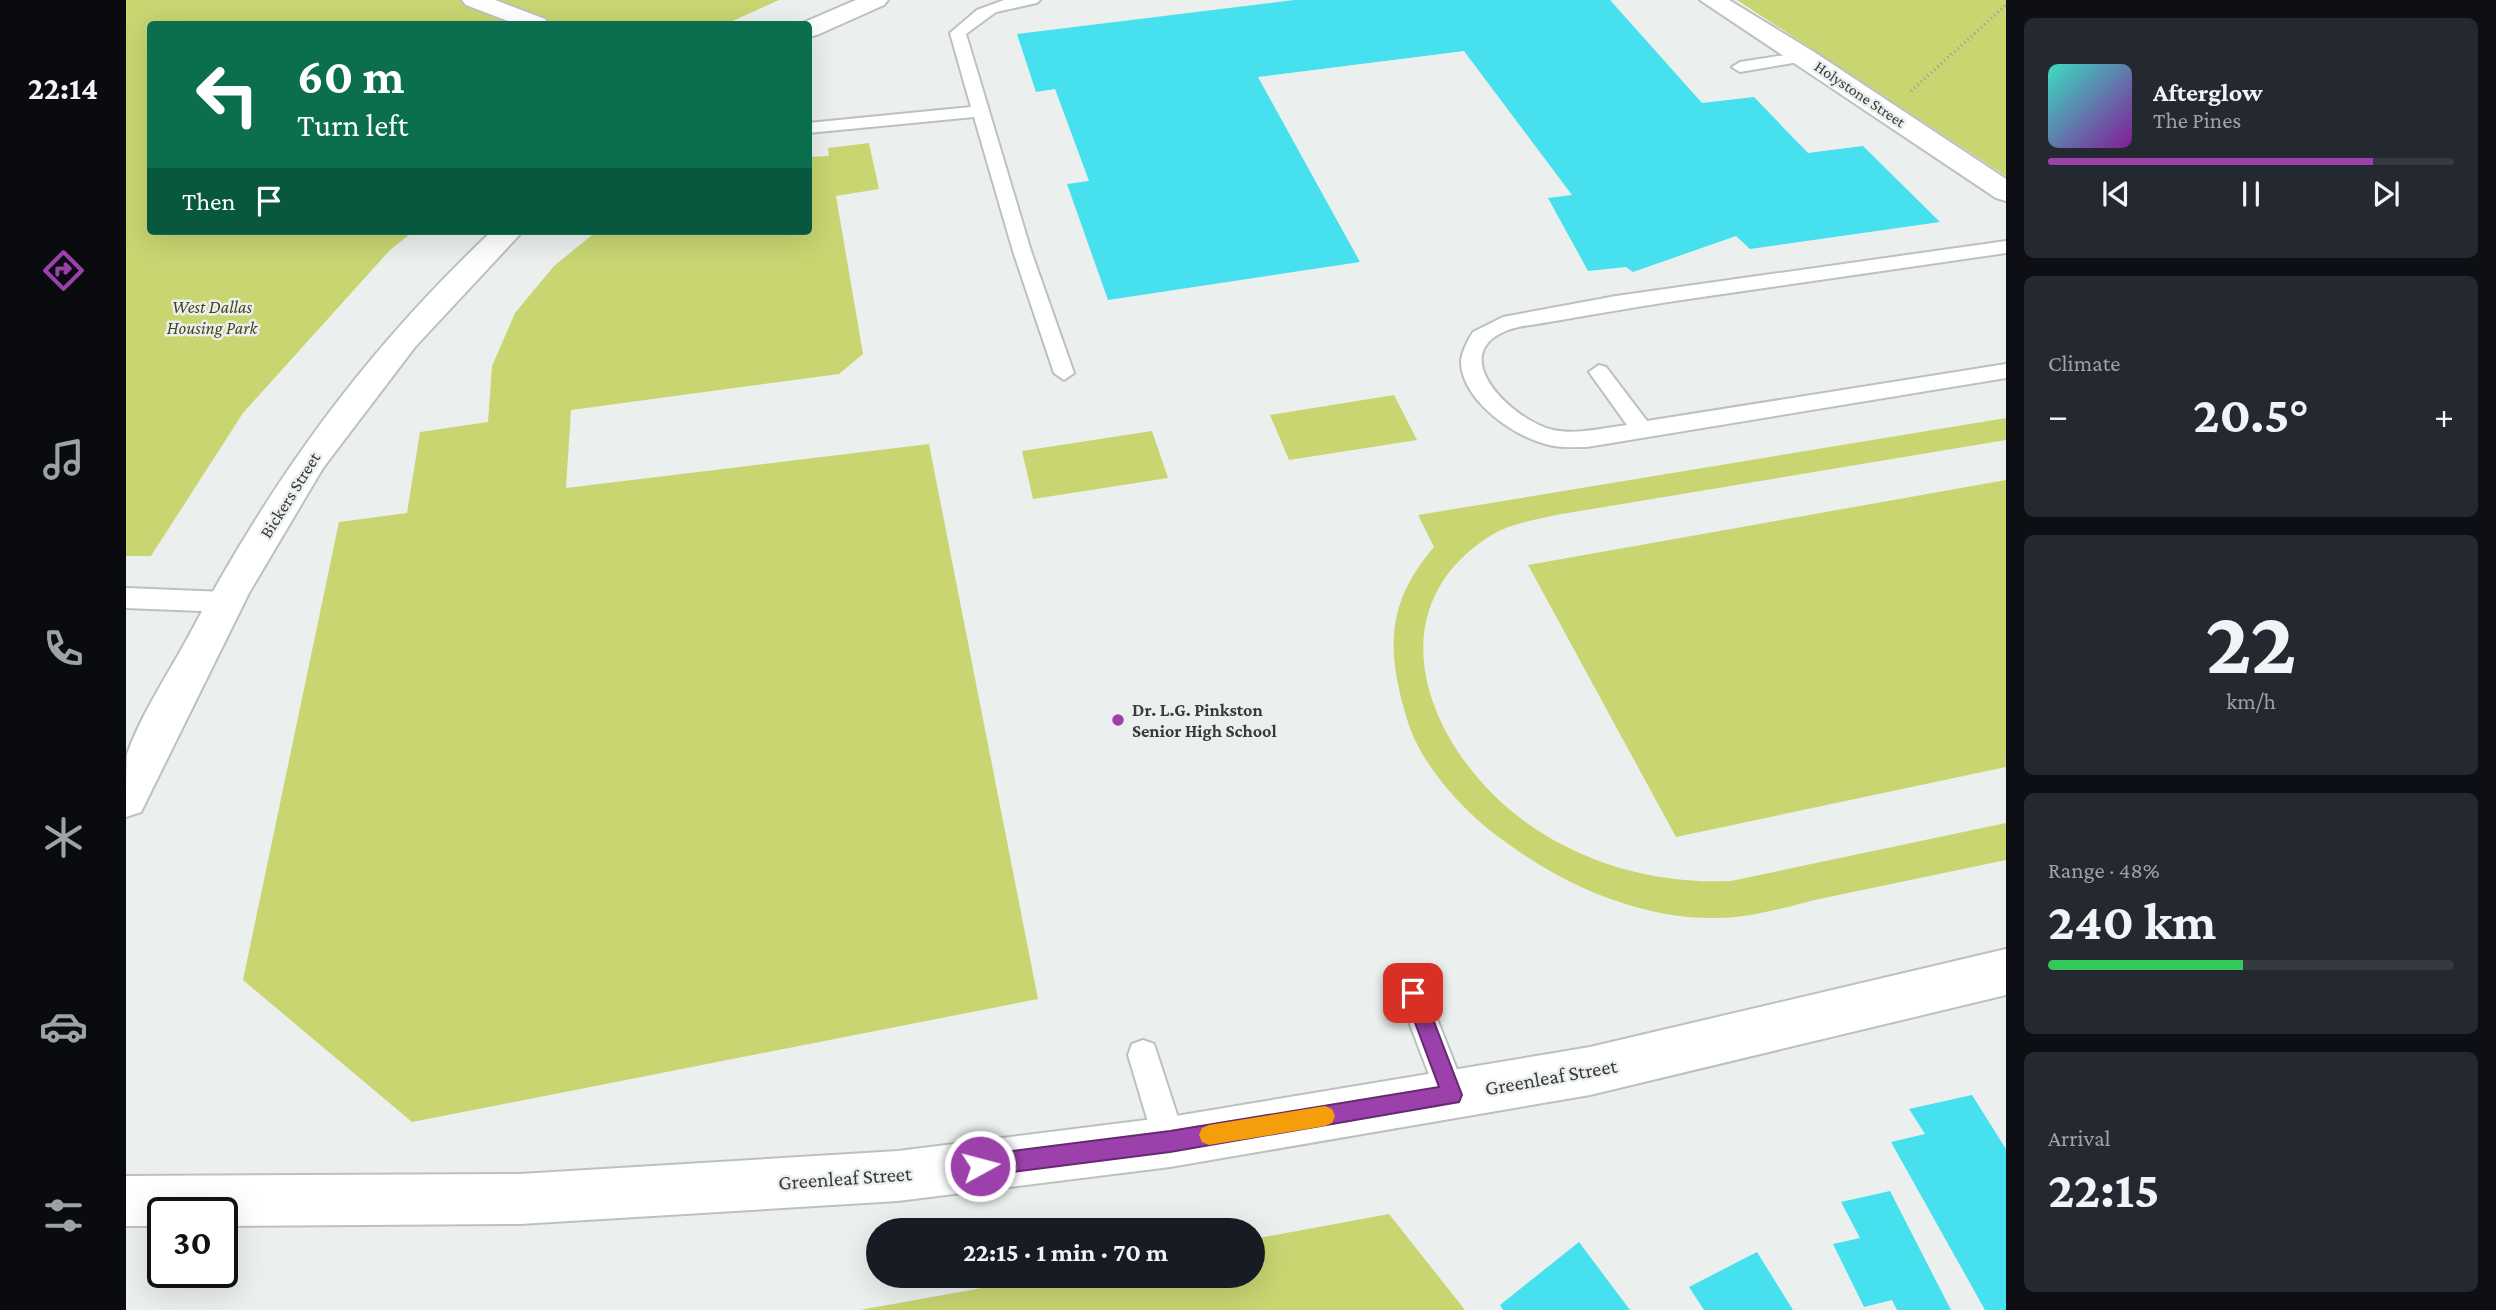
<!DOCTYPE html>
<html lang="en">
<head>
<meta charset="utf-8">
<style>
  :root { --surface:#171b24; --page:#242831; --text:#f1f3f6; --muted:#9ea1a6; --line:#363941; --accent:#9c40ab }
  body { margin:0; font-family:"Crimson Pro",serif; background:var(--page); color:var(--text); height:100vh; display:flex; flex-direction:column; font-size:26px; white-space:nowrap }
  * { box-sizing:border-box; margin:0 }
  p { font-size:23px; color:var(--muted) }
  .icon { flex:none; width:38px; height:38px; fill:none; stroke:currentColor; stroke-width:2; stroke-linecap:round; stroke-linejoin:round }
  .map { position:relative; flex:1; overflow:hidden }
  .drawer { display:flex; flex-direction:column; gap:18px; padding:18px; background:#0d0f14; width:490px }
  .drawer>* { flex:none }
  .hud { position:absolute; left:21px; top:21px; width:665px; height:214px; border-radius:7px; box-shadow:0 7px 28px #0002; background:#0b6e4f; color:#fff; overflow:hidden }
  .speed { position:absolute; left:21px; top:1197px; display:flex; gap:14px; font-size:35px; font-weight:700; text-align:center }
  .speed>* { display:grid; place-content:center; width:91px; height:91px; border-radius:50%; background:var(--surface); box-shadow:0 7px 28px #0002; line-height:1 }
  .speed .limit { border:4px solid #111; border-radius:10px; background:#fff; color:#111 }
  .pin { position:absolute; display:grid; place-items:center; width:60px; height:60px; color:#fff; margin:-30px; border-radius:14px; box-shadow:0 4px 10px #0006 }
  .me { position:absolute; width:77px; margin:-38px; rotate:83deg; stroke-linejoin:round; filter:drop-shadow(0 0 5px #0008) }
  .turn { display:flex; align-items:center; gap:24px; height:147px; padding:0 35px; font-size:32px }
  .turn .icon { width:91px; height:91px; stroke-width:2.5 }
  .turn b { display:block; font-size:49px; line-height:60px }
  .then { display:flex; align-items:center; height:66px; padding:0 35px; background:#0003; gap:14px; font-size:26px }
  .big { font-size:52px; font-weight:700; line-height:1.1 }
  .drawer .tile { flex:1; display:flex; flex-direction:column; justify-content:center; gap:10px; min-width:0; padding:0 24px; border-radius:10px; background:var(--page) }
  .drawer .dial { align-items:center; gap:0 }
  .dial b { font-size:91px; line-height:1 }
  .song { display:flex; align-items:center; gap:21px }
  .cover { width:84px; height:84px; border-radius:10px; background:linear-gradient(135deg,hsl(170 70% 55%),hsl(290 70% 35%)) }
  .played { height:7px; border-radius:4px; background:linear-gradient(90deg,var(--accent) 80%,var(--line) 80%) }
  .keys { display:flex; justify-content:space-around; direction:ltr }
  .heat { display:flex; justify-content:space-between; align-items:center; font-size:38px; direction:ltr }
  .charge { height:10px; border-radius:5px; background:linear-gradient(90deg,#34c759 48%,var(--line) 0) }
  .trip { position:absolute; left:740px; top:1218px; width:399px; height:70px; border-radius:35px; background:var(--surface); box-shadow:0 7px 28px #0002; font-weight:700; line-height:70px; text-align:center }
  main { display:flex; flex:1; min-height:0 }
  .dock { display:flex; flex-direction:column; width:126px; justify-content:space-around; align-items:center; background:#090b0e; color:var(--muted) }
  .dock .icon { width:49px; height:49px }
  .dock .active { color:var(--accent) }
  .dock b { font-size:32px; color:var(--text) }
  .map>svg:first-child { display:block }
</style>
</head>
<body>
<main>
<nav class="dock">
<b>22:14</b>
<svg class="icon active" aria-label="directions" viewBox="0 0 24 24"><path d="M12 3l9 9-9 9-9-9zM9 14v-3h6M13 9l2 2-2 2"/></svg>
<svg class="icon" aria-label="music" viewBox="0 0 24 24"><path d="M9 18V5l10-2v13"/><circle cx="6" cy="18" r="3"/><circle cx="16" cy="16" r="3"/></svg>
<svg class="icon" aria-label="phone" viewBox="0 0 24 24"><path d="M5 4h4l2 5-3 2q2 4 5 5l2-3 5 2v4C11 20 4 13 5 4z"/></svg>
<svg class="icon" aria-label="climate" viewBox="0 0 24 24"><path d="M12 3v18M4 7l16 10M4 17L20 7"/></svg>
<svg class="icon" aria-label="car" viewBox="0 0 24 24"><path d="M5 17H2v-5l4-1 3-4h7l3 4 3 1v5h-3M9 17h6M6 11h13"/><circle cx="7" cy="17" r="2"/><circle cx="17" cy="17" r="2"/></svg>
<svg class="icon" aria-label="filters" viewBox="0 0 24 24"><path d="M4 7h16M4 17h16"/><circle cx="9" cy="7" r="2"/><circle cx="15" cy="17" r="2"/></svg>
</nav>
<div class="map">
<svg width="1880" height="1310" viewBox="0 0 1880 1310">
  <rect width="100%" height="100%" fill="#ebf0ee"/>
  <!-- green -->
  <g fill="#c8d571">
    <path d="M 0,0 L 653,0 L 600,24 L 24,24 L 24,231 L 288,231 L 264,250 L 117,413 L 25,556 L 0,556 Z"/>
    <path d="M 1611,0 L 1880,0 L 1880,176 Z"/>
    <path d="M 743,143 L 753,189 L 710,196 L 737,354 L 713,374 L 445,410 L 440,488 L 803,444 L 912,999 L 286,1122 L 117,980 L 213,522 L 281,513 L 294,432 L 362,422 L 366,366 L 389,313 L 428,266 L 471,231 L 682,231 L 683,157 L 703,156 L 702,148 Z"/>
    <path d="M 1268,395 L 1291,440 L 1163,460 L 1144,415 Z"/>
    <path d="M 1880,418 L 1880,440 L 1430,515 C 1408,520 1383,524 1364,536 C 1240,615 1309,762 1408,828 C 1467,867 1535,884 1605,881 L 1880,823 L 1880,860 C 1819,873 1759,885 1698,898 C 1670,904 1640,914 1610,917 C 1526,925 1440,888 1374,838 C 1337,811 1294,764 1281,719 C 1260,650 1260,603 1308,547 L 1292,515 Z"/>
    <path d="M 1026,431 L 1042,478 L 907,499 L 896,451 Z"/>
    <path d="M 1880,480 L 1880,767 L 1550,837 L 1402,565 Z"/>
    <path d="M 1263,1214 L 1339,1310 L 734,1310 L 923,1276 L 1127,1276 L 1127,1239 Z"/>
  </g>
  <!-- building -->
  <g fill="#46e0ee">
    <path d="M 1168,0 L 1484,0 L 1576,103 L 1628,97 L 1682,153 L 1737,146 L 1814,222 L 1624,249 L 1610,236 L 1507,272 L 1500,267 L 1462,271 L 1422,198 L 1446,195 L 1338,51 L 1132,77 L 1234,262 L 982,300 L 941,184 L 963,181 L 929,89 L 910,92 L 891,34 Z"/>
    <path d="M 1846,1095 L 1880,1149 L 1880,1310 L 1859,1310 L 1765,1142 L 1799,1134 L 1783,1109 Z"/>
    <path d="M 1764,1191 L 1825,1310 L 1771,1310 L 1766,1300 L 1738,1307 L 1707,1244 L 1734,1238 L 1715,1202 Z"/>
    <path d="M 1453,1242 L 1504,1310 L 1377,1310 L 1374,1305 Z"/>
    <path d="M 1631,1252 L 1667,1310 L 1578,1310 L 1563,1287 Z"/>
  </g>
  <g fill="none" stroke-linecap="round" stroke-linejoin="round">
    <defs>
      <g id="lane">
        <path d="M 878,0 L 914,0 L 911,3 L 870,12 L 840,34 L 905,251 L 948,373 L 938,380 L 928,373 L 887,251 L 848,117 L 682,133 L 682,123 L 845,107 L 824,33 L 851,10 Z"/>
        <path d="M 1679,52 L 1685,54 L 1685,60 L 1614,72 L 1606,67 L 1614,62 Z"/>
        <path d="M 1880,241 L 1880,253 C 1770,269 1659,285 1549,301 C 1509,307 1469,314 1429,321 C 1414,324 1396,325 1382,330 C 1317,355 1388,421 1427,430 C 1450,435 1477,428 1501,425 L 1463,372 L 1473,365 L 1480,367 L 1521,421 L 1880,364 L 1880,378 L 1461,447 C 1449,447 1435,448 1423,445 C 1388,437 1337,401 1335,363 C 1335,353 1342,340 1347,332 L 1377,317 L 1490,296 Z"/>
        <path d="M 0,588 L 99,592 L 107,595 L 111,602 L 107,609 L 99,612 L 0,608 Z"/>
        <path d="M 1287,978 L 1297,983 L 1341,1095 L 1337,1106 L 1326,1110 L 1315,1106 L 1272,993 L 1277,983 Z"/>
        <path d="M 1017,1040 L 1028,1044 L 1060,1142 L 1055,1153 L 1044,1158 L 1033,1153 L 1028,1142 L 1002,1055 L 1006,1044 Z"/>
      </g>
      <g id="street">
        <path d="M 1574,0 L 1603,0 L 1688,52 L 1880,179 L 1880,201 L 1870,198 Z"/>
        <path d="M 1880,949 L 1880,995 L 1464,1095 L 1044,1167 L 772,1201 L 394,1224 L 96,1226 L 96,1213 L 37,1213 L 37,1226 L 0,1226 L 0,1176 L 394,1174 L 772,1151 L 1044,1117 L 1464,1047 Z"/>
      </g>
      <g id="secondary">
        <path d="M 336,0 L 369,0 L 419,19 L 422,24 L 390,24 L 340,5 Z"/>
        <path d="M 730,0 L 762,0 L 758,5 L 691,35 L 682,37 L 682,24 L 674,24 Z"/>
        <path d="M 366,231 L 397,231 L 289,347 L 197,468 L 123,593 L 15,812 L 0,817 C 0,799 0,771 1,754 C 15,715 40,677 60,641 C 144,482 235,355 366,231 Z"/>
      </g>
    </defs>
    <!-- lane casing -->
    <use href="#lane" stroke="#bcc1c0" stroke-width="4"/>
    <!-- street casing -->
    <use href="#street" stroke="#bcc1c0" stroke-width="4"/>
    <!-- secondary casing -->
    <use href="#secondary" stroke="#bcc1c0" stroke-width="4"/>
    <!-- path -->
    <path stroke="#9a9e9d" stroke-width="3.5" stroke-dasharray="1 3.5" stroke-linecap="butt" d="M 1785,91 L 1880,5"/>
    <!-- lane -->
    <use href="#lane" fill="#fff" fill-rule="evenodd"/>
    <!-- street -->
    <use href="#street" fill="#fff" fill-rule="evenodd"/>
    <!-- secondary -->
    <use href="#secondary" fill="#fff" fill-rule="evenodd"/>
  </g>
  <!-- route -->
  <path fill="#9c40ab" stroke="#652a6f" stroke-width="2" d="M 1287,983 L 1294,986 L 1297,993 L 1336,1095 L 1333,1102 L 1044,1152 L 854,1176 L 847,1173 L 843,1166 L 847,1158 L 854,1155 L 1044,1131 L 1313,1087 L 1278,993 L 1281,986 Z"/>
  <!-- slow -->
  <path fill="#f59e0b" d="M 1199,1106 L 1206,1109 L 1209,1116 L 1206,1123 L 1199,1126 L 1083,1145 L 1076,1142 L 1073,1135 L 1076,1128 L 1083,1125 Z"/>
  <!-- markers -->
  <circle fill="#9c40ab" stroke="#ebf0ee" stroke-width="2.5" cx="992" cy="720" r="7"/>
  <g text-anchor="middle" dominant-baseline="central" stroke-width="5" stroke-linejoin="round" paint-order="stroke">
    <!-- far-street labels -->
    <g font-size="16" fill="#393b3b" stroke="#ebf0ee">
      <text transform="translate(1734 94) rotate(34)">Holystone Street</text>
    </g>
    <!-- park labels -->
    <g font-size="18" font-style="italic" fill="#43481e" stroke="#ebf0ee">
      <text x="86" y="307">West Dallas<tspan x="86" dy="21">Housing Park</tspan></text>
    </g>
    <!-- street labels -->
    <g font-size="18" fill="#393b3b" stroke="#ebf0ee">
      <text transform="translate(164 495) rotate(-58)">Bickers Street</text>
    </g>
    <!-- poi labels -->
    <g font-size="18" font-weight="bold" fill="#393b3b" stroke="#ebf0ee" text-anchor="start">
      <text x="1006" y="710">Dr. L.G. Pinkston<tspan x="1006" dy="21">Senior High School</tspan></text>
    </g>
    <!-- near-street labels -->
    <g font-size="21" fill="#393b3b" stroke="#ebf0ee">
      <text transform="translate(1425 1077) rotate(-10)">Greenleaf Street</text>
      <text transform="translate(719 1178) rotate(-4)">Greenleaf Street</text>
    </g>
  </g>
</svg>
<div class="speed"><div class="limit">30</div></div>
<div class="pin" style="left:1287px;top:993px;background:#d93025"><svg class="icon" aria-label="arrive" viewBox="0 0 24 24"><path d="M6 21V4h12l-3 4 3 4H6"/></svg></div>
<svg class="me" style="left:854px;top:1166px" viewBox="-20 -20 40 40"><circle r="17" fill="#9c40ab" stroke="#fff" stroke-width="3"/><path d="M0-11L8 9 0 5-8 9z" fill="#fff"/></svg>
<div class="trip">22:15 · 1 min · 70 m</div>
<div class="hud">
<div class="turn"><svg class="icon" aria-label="left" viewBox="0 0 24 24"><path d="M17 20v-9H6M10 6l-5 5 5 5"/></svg><div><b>60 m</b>Turn left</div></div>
<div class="then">Then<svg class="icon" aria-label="arrive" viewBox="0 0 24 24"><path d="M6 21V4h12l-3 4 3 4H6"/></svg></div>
</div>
</div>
<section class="drawer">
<div class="tile">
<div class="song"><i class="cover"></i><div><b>Afterglow</b><p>The Pines</p></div></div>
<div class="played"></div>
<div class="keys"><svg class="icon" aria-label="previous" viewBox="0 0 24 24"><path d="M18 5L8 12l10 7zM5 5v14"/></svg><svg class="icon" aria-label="pause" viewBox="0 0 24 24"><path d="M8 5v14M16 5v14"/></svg><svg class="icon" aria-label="next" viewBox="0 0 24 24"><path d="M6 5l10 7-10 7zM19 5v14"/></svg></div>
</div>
<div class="tile"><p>Climate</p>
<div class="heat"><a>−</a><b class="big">20.5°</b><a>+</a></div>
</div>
<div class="tile dial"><b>22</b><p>km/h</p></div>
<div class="tile"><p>Range · 48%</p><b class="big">240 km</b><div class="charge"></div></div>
<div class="tile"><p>Arrival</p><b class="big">22:15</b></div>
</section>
</main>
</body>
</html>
